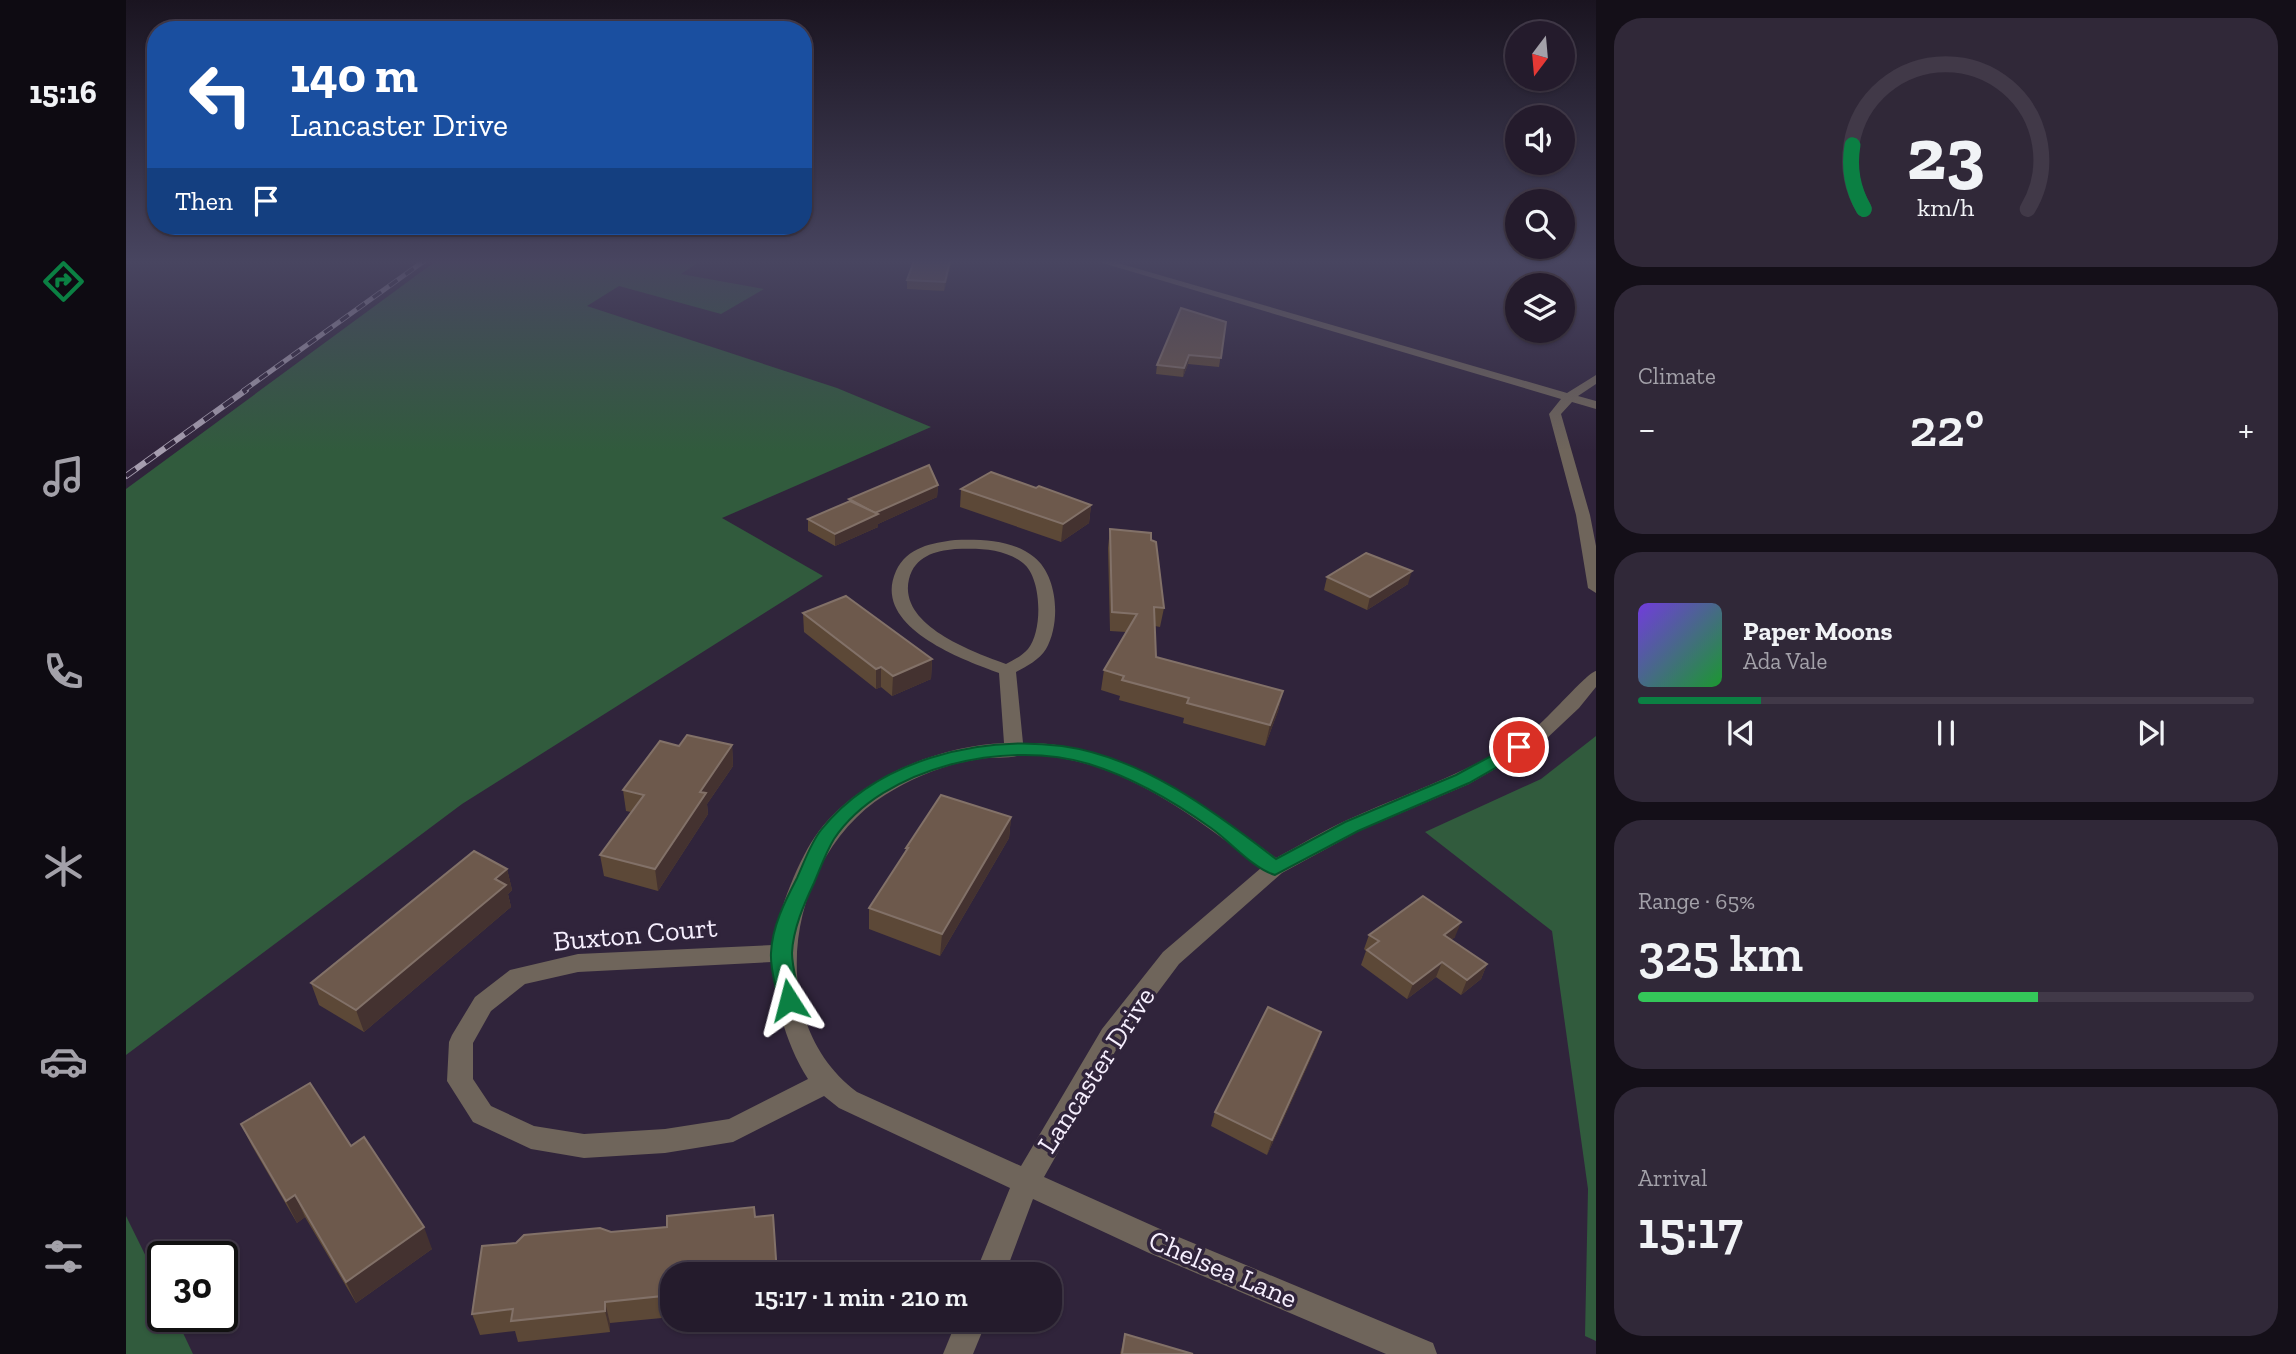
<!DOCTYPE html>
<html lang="en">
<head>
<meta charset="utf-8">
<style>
  :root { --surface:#241b2c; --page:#302838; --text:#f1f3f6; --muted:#a3a1a9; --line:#413948; --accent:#0b8043 }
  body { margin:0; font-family:"Zilla Slab",serif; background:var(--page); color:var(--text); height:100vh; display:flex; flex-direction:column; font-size:26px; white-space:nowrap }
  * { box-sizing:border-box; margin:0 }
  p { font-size:23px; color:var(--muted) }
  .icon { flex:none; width:38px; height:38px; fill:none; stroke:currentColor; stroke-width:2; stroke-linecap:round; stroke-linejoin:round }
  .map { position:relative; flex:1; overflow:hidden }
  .panel { display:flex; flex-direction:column; gap:18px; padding:18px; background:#140f18; width:700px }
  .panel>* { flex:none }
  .top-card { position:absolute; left:21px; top:21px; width:665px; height:214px; border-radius:28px; box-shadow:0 2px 5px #0004,0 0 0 2px var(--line); background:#1a4fa0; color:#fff; overflow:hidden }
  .needle { width:46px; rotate:196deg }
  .tools { position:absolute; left:1379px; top:21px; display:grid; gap:14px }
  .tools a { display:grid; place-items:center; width:70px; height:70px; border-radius:50%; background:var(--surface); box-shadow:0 2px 5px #0004,0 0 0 2px var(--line); font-size:35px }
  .speed { position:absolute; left:21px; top:1241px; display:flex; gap:14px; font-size:35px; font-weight:700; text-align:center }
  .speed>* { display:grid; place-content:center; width:91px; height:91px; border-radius:50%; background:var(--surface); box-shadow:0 2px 5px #0004,0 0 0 2px var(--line); line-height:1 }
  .speed .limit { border:4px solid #111; border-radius:10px; background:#fff; color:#111 }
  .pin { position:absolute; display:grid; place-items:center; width:60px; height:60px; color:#fff; margin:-30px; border:4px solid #fff; border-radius:50%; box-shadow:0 2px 7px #0007 }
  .me { position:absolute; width:77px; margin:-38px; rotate:351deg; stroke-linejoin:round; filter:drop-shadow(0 0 5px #0008) }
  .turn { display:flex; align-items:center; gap:24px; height:147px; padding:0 28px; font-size:32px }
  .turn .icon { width:91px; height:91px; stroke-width:2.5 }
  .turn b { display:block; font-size:49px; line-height:60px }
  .then { display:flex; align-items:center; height:66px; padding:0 28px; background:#0003; gap:14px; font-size:26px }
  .big { font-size:52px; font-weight:600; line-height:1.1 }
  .panel .tile { flex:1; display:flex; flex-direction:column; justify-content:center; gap:10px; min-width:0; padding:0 24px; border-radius:28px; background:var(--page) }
  .panel .dial { align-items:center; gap:0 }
  .dial svg { height:182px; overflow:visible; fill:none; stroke:var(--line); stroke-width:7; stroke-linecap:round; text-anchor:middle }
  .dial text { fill:var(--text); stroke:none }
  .song { display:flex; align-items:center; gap:21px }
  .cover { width:84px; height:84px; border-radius:10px; background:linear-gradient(135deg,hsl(260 70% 55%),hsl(130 70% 35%)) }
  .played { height:7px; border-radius:4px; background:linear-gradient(90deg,var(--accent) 20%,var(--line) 20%) }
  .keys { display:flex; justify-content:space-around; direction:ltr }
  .heat { display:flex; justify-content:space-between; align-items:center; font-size:38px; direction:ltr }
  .charge { height:10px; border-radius:5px; background:linear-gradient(90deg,#34c759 65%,var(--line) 0) }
  .trip { position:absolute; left:534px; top:1262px; width:402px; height:70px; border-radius:28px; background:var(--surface); box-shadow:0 2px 5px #0004,0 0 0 2px var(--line); font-weight:600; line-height:70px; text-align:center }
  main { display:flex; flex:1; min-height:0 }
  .tab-bar { display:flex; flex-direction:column; width:126px; justify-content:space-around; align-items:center; background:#0e0b12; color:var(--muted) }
  .tab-bar .icon { width:49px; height:49px }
  .tab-bar .on { color:var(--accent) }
  .tab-bar b { font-size:32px; color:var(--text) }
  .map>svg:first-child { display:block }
</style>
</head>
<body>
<main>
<nav class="tab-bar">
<b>15:16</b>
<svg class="icon on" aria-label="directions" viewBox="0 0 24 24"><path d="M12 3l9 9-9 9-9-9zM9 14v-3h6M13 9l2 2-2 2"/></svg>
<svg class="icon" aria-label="music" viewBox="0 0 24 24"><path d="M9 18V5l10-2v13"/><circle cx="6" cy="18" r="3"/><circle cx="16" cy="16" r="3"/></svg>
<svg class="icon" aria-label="phone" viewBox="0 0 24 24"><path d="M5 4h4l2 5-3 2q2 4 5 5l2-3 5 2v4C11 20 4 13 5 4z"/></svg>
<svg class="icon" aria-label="climate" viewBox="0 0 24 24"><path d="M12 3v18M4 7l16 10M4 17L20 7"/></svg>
<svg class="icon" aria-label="car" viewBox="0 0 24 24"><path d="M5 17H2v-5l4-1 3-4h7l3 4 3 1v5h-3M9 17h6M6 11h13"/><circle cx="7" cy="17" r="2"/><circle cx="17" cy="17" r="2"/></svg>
<svg class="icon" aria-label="filters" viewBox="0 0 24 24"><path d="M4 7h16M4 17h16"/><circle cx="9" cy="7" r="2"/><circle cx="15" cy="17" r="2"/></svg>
</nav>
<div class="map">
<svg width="1470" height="1354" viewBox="0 0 1470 1354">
  <rect width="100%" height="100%" fill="#30243b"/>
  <!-- green -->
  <g fill="#315b3d">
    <path d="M 310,261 L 574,261 L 555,274 L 638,289 L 595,314 L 493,286 L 461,306 L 711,388 L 805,427 L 596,518 L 697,576 L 336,804 L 0,1055 L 0,489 Z"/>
    <path d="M 1470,736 L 1470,1341 L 1459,1336 L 1462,1189 L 1426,931 L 1299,832 L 1415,779 Z"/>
    <path d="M 0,1216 L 37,1291 L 37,1316 L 49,1316 L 67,1354 L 0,1354 Z"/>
  </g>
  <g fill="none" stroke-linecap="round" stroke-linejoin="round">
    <!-- street -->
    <g fill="#6f655b" fill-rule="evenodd">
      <path d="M 970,261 L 985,261 L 1441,393 L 1470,375 L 1470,384 L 1452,396 L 1470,401 L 1470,409 L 1446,402 L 1435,414 L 1464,515 L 1470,546 L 1470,593 L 1462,588 L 1450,515 L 1423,414 L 1435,399 Z"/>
      <path d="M 829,540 C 855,539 888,540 908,557 C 932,576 935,623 920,649 C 913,660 901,666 890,672 L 897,743 C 993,741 1077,803 1150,858 C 1174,845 1197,831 1221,820 C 1283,792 1348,771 1404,732 C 1420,722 1460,673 1470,671 L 1470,687 L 1453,708 L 1419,740 L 1343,784 L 1233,831 L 1156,873 L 1053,964 L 994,1043 L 918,1177 L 1043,1233 L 1307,1343 L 1311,1354 L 1260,1354 L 1023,1253 L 907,1199 L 879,1274 L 849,1274 L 884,1188 L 713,1108 L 698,1096 L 607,1142 L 539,1153 L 458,1158 L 405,1149 L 347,1122 L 321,1081 L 323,1042 L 326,1035 L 349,997 L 384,970 L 452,954 L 647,945 C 652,912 673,857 693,831 C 735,777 812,746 878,743 L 873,673 C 834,659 745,626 770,571 C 781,547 806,543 829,540 ZM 829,549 C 852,548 878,548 897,563 C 916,578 917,631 902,649 C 897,655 888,660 880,664 C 845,651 772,625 783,579 C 789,556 809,551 829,549 ZM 895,755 C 987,753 1066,814 1135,868 L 1037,952 L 976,1029 L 895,1166 L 731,1092 C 634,1020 662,855 759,795 C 788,777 819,764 853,759 C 866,757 883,759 895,755 ZM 646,962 C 649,1002 660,1045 682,1079 L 603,1119 L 539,1129 L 458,1134 L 408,1126 L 365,1106 L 347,1079 L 347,1043 L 365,1011 L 399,984 L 452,972 Z"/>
      <path d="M 831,1320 L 861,1320 L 847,1354 L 817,1354 Z"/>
    </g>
    <defs>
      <path id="rail-far1" d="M 117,391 L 298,261"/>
      <path id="rail" d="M 0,476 L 120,390"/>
    </defs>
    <!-- rail-far1 casing -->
    <use href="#rail-far1" stroke="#a69daf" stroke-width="5"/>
    <!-- rail casing -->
    <use href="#rail" stroke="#a69daf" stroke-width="6"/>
    <!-- rail-far1 -->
    <use href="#rail-far1" stroke="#30243b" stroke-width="3.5" stroke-dasharray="10" stroke-linecap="butt"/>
    <!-- rail -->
    <use href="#rail" stroke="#30243b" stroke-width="4.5" stroke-dasharray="12" stroke-linecap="butt"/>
  </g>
  <!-- wall -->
  <g fill="#5c4837">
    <path d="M 788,261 L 826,261 L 818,291 L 781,289 L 781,280 Z"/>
    <path d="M 1100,322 L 1093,367 L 1062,364 L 1057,377 L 1030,374 L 1031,365 Z"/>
    <path d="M 812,485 L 811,497 L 752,524 L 752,527 L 709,546 L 682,531 L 682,519 L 723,502 L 723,499 Z"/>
    <path d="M 910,488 L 965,505 L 963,523 L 935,542 L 834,507 L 835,489 Z"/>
    <path d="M 984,529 L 1025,540 L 1038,608 L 1034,627 L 1029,626 L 1030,657 L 1157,691 L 1152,711 L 1139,746 L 1057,723 L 1058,718 L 993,700 L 994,696 L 975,690 L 978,670 L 1000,632 L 984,631 L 982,548 Z"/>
    <path d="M 1201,577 L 1282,584 L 1241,610 L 1198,590 Z"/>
    <path d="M 677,613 L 806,659 L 805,679 L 766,696 L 755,687 L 750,689 L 678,632 Z"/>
    <path d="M 606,745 L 607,766 L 581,804 L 582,814 L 532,891 L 478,876 L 474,855 L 505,812 L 500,811 L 497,790 L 553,746 Z"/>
    <path d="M 885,817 L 883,838 L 814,956 L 743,929 L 743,908 L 779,853 L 780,848 Z"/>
    <path d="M 381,869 L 386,890 L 382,894 L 385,907 L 238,1032 L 193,1005 L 185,983 Z"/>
    <path d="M 1243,935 L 1329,937 L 1325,940 L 1361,964 L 1355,979 L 1335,995 L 1310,977 L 1281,999 L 1235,965 L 1240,951 L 1238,949 Z"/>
    <path d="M 1195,1032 L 1190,1047 L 1141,1155 L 1085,1126 L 1089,1112 Z"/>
    <path d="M 115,1124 L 225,1146 L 306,1249 L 230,1303 L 179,1217 L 171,1223 L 126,1146 Z"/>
    <path d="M 546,1274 L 546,1317 L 484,1323 L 484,1332 L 392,1342 L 389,1331 L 354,1335 L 346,1314 Z"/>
    <path d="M 999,1334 L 1067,1354 L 994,1354 Z"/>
  </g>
  <!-- shaded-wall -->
  <g fill="#443230">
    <path d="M 824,261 L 826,261 L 818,291 L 819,282 Z"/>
    <path d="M 1063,355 L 1062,364 L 1057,377 L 1058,368 Z"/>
    <path d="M 812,485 L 811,497 L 752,524 L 752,527 L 709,546 L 709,534 L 749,513 Z"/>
    <path d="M 965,505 L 963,523 L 935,542 L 937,524 Z"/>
    <path d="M 1286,571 L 1282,584 L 1241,610 L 1244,597 Z"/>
    <path d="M 806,659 L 805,679 L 766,696 L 767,676 Z"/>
    <path d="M 755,667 L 755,687 L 750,689 L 750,669 Z"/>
    <path d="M 1157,691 L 1152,711 L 1139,746 L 1144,725 Z"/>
    <path d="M 606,745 L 607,766 L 581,804 L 582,814 L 532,891 L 529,869 L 574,792 Z"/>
    <path d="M 885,817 L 883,838 L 814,956 L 816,934 Z"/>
    <path d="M 381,869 L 386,890 L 382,894 L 385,907 L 238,1032 L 230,1010 Z"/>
    <path d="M 1335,922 L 1329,937 L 1312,949 L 1318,935 Z"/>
    <path d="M 1316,962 L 1310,977 L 1281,999 L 1287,984 Z"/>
    <path d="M 1361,964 L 1355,979 L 1335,995 L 1341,980 Z"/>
    <path d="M 1195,1032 L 1190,1047 L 1141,1155 L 1146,1140 Z"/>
    <path d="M 169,1195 L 179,1217 L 171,1223 L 160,1201 Z"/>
    <path d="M 298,1227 L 306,1249 L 230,1303 L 220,1282 Z"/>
    <path d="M 479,1302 L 484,1323 L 484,1332 L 479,1311 Z"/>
  </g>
  <!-- building -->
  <g fill="#6d594c" stroke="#827168" stroke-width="2">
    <path d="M 788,261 L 824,261 L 819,282 L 781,280 Z"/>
    <path d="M 1055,308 L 1100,322 L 1095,358 L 1063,355 L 1058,368 L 1031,365 Z"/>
    <path d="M 803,465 L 812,485 L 749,513 L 723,499 Z"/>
    <path d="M 865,472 L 910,488 L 913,486 L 965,505 L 937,524 L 835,489 Z"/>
    <path d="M 724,501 L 752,514 L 709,534 L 682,519 Z"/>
    <path d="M 984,529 L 1025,533 L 1025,540 L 1030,542 L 1038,608 L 1028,607 L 1030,657 L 1157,691 L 1144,725 L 1061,703 L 1063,698 L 996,680 L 998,676 L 978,670 L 1011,614 L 986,612 Z"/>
    <path d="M 1240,553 L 1286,571 L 1244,597 L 1201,577 Z"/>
    <path d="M 720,596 L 806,659 L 767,676 L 755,667 L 750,669 L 677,613 Z"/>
    <path d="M 561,735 L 606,745 L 574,792 L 580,793 L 529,869 L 474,855 L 518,795 L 497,790 L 534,741 L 553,746 Z"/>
    <path d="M 815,795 L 885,817 L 816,934 L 743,908 L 782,848 L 780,848 Z"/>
    <path d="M 348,851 L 381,869 L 369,879 L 380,885 L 230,1010 L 185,983 Z"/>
    <path d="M 1297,896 L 1335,922 L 1318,935 L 1361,964 L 1341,980 L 1316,962 L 1287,984 L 1241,950 L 1253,941 L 1243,935 Z"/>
    <path d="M 1142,1007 L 1195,1032 L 1146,1140 L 1089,1112 Z"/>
    <path d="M 184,1083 L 225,1146 L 238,1137 L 298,1227 L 220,1282 L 169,1195 L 160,1201 L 115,1124 Z"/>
    <path d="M 628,1207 L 629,1217 L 647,1215 L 651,1274 L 546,1274 L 546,1295 L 479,1302 L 479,1311 L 385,1321 L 387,1309 L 346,1314 L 356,1246 L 390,1243 L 398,1235 L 474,1228 L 485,1232 L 541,1227 L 541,1216 Z"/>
    <path d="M 999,1334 L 1067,1354 L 996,1354 Z"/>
  </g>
  <!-- sky -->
  <linearGradient id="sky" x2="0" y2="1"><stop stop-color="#1a1420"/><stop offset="0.58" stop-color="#484560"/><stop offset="1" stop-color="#484560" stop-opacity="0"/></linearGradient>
  <rect width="1470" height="451" fill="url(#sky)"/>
  <!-- route -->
  <path fill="#0b8043" stroke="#07532c" stroke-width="2" d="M 1393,741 L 1401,747 L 1399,751 L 1343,783 L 1232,831 L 1149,875 C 1126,868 1105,842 1085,828 C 1050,803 1005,777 963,764 C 883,739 757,766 708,839 C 700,852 694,869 688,883 C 678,904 667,929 666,953 C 666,968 672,986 674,1000 L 671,1006 L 663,1009 L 656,1006 L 652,1000 C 650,986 644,968 645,953 C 646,927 659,901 671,878 C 678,863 684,844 695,830 C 750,761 850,735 936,746 C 1016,757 1088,811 1150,859 L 1219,822 L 1330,775 Z"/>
  <g text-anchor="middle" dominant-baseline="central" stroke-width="7" stroke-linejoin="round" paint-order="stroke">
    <!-- near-street labels -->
    <g font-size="28" fill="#f5eefd" stroke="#30243b">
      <text transform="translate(509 934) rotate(-5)">Buxton Court</text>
      <text transform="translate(970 1070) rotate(-57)">Lancaster Drive</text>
      <text transform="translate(1097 1269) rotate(23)">Chelsea Lane</text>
    </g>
  </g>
</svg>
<div class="tools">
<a><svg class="needle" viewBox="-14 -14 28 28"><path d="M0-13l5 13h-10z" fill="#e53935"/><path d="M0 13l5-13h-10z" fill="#a3a1a9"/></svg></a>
<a><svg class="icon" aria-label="sound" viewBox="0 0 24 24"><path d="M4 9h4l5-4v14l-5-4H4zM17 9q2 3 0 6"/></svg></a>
<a><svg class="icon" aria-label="search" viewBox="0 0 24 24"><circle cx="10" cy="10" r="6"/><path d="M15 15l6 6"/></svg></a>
<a><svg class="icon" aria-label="layers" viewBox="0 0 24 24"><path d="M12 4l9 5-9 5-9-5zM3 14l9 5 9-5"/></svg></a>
</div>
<div class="speed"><div class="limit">30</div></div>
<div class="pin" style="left:1393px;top:747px;background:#d93025"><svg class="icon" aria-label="arrive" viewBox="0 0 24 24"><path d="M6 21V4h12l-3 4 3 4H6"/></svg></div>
<svg class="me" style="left:663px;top:1000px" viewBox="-20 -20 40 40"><path d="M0-17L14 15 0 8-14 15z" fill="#0b8043" stroke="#fff" stroke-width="4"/></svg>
<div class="trip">15:17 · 1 min · 210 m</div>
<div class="top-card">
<div class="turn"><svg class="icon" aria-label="left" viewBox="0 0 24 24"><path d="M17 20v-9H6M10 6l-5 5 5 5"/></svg><div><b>140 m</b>Lancaster Drive</div></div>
<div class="then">Then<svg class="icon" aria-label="arrive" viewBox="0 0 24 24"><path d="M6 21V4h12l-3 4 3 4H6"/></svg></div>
</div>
</div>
<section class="panel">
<div class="tile dial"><svg viewBox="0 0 100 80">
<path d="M14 69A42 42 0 1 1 86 69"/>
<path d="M14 69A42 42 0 0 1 9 41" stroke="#0b8043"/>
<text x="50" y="56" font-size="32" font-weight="700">23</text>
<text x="50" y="72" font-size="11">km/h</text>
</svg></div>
<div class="tile"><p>Climate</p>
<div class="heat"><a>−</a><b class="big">22°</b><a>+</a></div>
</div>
<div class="tile">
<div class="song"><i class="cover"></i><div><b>Paper Moons</b><p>Ada Vale</p></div></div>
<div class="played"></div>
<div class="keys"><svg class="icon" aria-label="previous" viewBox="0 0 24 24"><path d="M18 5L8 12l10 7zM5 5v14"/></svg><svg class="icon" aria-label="pause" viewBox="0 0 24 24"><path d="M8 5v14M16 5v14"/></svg><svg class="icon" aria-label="next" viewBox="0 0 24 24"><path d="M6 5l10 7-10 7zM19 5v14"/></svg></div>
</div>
<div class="tile"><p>Range · 65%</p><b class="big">325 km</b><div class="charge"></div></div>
<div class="tile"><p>Arrival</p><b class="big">15:17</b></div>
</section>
</main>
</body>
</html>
